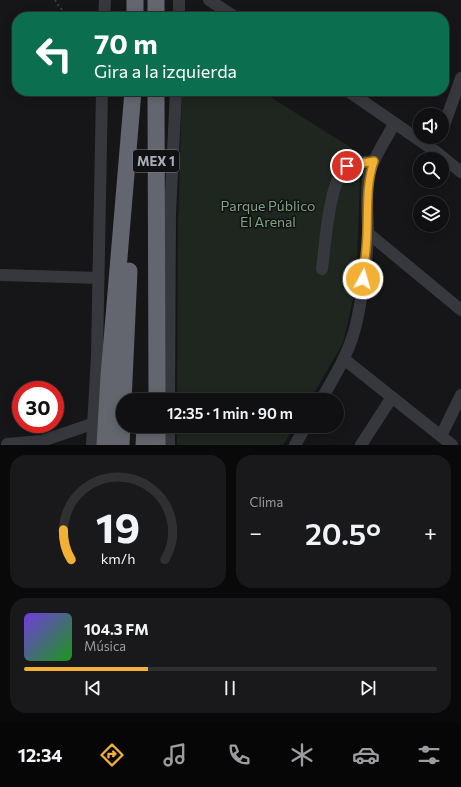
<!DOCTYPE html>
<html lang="es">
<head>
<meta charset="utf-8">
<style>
  :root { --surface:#101012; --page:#19191b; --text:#f1f3f6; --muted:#9c9d9f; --line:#303032; --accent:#f2b134 }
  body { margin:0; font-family:Commissioner,sans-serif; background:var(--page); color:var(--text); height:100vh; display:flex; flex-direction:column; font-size:15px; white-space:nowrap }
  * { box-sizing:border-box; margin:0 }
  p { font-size:13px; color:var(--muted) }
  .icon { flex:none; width:22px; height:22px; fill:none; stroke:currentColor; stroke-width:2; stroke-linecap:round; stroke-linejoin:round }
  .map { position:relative; height:445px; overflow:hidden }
  .sheet { display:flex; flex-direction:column; gap:10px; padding:10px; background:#09090a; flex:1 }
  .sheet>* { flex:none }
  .top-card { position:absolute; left:12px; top:12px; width:437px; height:84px; border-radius:16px; box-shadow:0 2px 10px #0003,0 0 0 1px var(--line); background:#0b6e4f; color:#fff; overflow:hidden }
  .buttons { position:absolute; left:413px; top:108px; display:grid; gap:8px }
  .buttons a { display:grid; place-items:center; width:36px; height:36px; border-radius:50%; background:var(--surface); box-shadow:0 2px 10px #0003,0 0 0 1px var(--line); font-size:20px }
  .speed { position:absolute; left:12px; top:381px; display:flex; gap:8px; font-size:20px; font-weight:700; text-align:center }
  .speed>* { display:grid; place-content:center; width:52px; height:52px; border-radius:50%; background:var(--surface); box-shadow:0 2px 10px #0003,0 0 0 1px var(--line); line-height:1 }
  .speed .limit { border:6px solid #d22; background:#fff; color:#111 }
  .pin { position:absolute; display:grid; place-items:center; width:34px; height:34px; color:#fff; margin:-17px; border:2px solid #fff; border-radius:50%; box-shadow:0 1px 4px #0007 }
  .me { position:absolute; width:44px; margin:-22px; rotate:6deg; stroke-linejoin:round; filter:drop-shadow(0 0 3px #0008) }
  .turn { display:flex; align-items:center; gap:14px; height:84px; padding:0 16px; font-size:18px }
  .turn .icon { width:52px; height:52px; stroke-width:2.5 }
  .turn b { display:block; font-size:28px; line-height:34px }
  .big { font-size:30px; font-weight:600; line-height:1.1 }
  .sheet .tile { flex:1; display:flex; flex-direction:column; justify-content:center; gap:6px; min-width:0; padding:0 14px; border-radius:16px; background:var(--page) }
  .sheet .dial { align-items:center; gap:0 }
  .dial svg { height:104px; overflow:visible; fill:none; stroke:var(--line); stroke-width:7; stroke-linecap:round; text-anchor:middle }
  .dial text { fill:var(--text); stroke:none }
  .song { display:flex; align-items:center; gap:12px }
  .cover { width:48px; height:48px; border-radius:6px; background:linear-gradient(135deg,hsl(260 70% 55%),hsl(120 70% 35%)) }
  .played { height:4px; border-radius:2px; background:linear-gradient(90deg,var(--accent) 30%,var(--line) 30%) }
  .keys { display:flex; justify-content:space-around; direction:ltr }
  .heat { display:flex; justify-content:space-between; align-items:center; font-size:22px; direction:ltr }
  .sheet .tiles { flex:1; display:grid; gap:10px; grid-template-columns:1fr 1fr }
  .tile:last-child { grid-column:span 2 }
  .trip { position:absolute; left:116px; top:393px; width:228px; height:40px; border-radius:20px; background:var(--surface); box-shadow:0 2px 10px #0003,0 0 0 1px var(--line); font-weight:600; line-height:40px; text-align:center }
  .tabs { display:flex; height:64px; justify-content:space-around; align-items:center; background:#060607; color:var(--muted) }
  .tabs .icon { width:28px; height:28px }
  .tabs .current { color:var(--accent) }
  .tabs b { font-size:18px; color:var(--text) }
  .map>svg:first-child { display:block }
</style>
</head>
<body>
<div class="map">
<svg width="461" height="445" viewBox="0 0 461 445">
  <rect width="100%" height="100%" fill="#161618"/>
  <!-- green -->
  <g fill="#1e261f">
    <path d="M 182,91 L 261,91 L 361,154 L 356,287 L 343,343 L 310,400 L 177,400 L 178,227 Z"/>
    <path d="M 177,426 L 295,426 L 283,445 L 177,445 Z"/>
  </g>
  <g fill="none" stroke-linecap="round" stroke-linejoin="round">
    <!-- path -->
    <path stroke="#3d3f44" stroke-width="2" stroke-dasharray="2 3" stroke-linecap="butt" d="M 55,0 L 59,7 L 72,17"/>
    <!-- minor -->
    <g stroke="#37383d" stroke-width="12">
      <path d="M 209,0 L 235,17"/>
      <path d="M 104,17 L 105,0"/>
      <path d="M 179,17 L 179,0"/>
      <path d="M 348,91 L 435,151 L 461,172"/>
      <path d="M 442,131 L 461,78"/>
      <path d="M 368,233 L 461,310"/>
      <path d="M 322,269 C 325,248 329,176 347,167 C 355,162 366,162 374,161"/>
      <path d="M 2,275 L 98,278"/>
      <path d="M 344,359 L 452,445"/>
      <path d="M 169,400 L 170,213 L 176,91"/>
      <path d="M 321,400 C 336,374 351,350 357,320 C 363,292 367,262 368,233 C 368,214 365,195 369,175 C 373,157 386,140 394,124"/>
      <path d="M 441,436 L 461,395"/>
      <path d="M 7,444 L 42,441 L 92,424"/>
      <path d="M 92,445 L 97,355 L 102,91"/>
      <path d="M 169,445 L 169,426"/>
      <path d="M 295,445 L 306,426"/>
      <path d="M 361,445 L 392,397"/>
    </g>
    <!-- highway -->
    <g stroke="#63666e" stroke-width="17">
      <path d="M 156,0 L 156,17"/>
      <path d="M 135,17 L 135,0"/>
      <path d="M 156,91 L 157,400"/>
      <path d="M 157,426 L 157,445"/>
      <path d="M 105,445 L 109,376 L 133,91"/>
      <path d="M 121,445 L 129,271"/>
      <path d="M 144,445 L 145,426"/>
    </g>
  </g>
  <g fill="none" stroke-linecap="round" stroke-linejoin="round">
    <defs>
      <path id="route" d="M 347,166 L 374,161 C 366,185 368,207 367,232 C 367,248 364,264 363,279"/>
    </defs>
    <!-- route casing -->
    <use href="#route" stroke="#9d7322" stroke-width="10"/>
    <!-- route -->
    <use href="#route" stroke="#f2b134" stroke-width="7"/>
  </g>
  <g text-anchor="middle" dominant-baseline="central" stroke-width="3" stroke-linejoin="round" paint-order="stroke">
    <!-- shield labels -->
    <rect fill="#111113" stroke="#7b7e86" stroke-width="1" x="133" y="150" width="46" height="22" rx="3"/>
    <g font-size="13" font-weight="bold" fill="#a8adb8">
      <text x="156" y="161">MEX 1</text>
    </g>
    <!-- park labels -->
    <g font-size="14" fill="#7fa381" stroke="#111113">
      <text x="268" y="205">Parque Público<tspan x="268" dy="16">El Arenal</tspan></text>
    </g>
  </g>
</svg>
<div class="buttons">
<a><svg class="icon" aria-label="sound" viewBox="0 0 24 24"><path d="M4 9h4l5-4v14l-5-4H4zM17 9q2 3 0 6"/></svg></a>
<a><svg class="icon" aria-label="search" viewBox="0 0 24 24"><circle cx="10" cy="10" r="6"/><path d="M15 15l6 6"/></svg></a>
<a><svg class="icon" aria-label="layers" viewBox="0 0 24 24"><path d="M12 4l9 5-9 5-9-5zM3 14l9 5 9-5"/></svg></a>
</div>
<div class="speed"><div class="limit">30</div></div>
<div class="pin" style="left:347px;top:166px;background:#d93025"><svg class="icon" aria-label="arrive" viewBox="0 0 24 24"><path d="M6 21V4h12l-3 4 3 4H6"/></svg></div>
<svg class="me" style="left:363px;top:279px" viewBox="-20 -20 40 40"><circle r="17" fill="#f2b134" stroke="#fff" stroke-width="3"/><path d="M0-11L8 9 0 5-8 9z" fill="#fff"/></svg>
<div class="trip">12:35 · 1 min · 90 m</div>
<div class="top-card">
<div class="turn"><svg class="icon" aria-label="left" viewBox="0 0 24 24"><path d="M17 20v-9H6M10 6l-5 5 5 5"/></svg><div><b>70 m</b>Gira a la izquierda</div></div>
</div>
</div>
<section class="sheet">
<div class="tiles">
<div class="tile dial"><svg viewBox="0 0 100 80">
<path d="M14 69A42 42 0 1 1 86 69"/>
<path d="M14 69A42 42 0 0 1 8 46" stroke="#f2b134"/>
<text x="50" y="56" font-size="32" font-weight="700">19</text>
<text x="50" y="72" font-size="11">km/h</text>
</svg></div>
<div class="tile"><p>Clima</p>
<div class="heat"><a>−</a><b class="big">20.5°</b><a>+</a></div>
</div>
<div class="tile">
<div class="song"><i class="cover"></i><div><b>104.3 FM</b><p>Música</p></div></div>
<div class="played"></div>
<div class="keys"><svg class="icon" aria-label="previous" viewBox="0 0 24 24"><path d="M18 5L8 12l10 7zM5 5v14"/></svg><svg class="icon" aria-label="pause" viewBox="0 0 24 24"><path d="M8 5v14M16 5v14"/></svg><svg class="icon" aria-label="next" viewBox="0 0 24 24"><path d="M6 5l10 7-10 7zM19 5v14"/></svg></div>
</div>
</div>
</section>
<nav class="tabs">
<b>12:34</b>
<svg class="icon current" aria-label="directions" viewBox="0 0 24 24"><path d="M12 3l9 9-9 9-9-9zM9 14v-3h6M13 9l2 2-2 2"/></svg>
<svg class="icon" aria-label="music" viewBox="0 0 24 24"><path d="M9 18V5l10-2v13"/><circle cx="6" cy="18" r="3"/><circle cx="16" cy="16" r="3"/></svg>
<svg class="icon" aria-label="phone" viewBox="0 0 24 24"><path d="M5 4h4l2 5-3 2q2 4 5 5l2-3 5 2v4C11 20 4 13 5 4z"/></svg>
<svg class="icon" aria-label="climate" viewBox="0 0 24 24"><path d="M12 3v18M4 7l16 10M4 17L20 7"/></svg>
<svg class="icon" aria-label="car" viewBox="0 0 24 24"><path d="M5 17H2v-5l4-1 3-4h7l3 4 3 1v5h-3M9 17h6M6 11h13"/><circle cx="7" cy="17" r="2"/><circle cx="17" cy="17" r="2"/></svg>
<svg class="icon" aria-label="filters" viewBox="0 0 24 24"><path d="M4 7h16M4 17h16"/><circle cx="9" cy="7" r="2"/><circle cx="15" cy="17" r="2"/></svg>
</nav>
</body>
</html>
